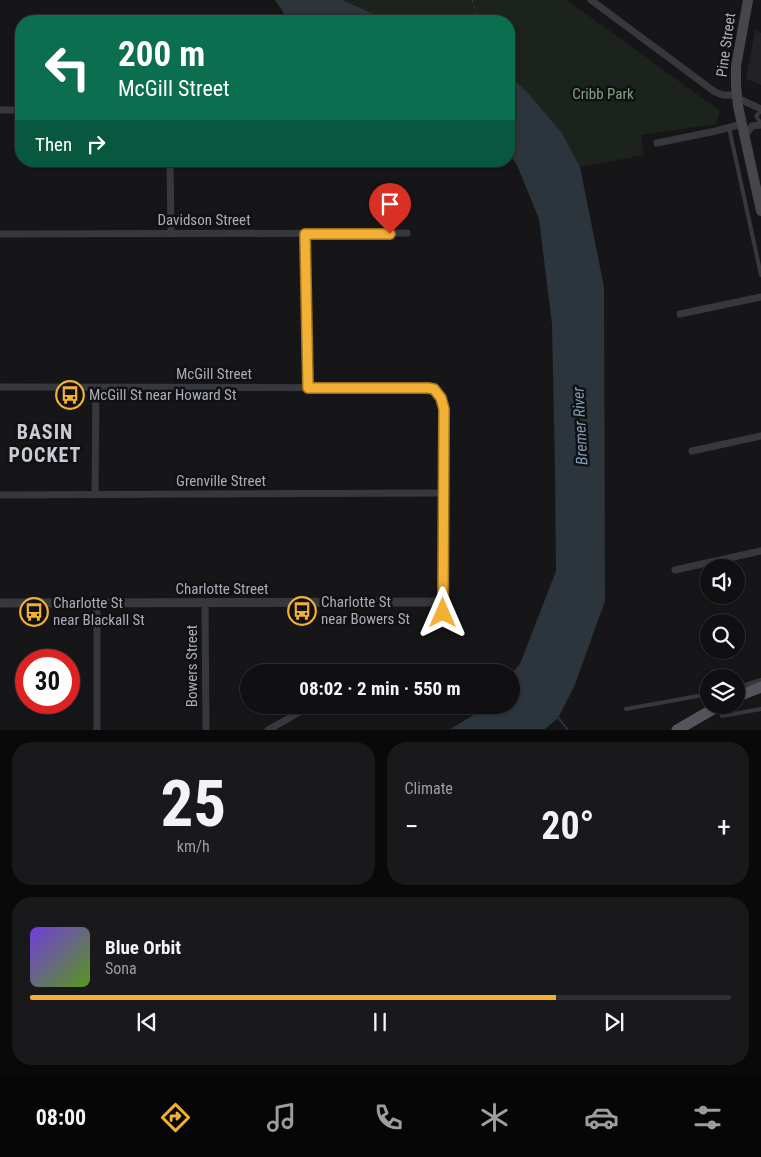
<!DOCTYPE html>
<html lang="en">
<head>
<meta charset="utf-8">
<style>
  :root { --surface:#101012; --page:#19191b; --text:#f1f3f6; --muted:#9c9d9f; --line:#303032; --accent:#f2b134 }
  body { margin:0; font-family:"Roboto Condensed",sans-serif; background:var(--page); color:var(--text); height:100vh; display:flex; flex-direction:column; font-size:19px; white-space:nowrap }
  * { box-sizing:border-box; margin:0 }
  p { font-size:16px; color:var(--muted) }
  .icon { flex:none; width:28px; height:28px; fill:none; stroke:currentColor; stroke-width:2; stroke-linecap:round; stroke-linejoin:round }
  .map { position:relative; height:730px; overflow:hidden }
  .side { display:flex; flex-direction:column; gap:12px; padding:12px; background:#09090a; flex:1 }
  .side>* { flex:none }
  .top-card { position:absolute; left:15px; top:15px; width:500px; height:152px; border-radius:20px; box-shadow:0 1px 4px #0004,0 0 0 1px var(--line); background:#0b6e4f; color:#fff; overflow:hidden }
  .fabs { position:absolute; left:700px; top:559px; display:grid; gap:10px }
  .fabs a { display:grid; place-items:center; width:45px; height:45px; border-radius:50%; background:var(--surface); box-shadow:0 1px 4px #0004,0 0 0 1px var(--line); font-size:25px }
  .speed { position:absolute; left:15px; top:649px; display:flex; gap:10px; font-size:25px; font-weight:700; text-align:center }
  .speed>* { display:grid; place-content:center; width:65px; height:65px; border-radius:50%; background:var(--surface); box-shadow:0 1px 4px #0004,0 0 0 1px var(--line); line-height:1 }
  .speed .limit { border:8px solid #d22; background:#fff; color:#111 }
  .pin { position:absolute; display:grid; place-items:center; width:42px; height:42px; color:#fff; margin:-51px -21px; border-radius:50% 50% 50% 0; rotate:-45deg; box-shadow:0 0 5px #0007 }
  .pin .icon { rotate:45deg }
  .me { position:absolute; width:55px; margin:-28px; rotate:0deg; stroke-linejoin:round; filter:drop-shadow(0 0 4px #0008) }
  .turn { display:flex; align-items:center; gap:18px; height:105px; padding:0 20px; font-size:22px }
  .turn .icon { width:65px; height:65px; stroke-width:2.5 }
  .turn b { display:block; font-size:35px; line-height:42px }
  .then { display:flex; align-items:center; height:48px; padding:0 20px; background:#0003; gap:10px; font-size:19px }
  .big { font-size:38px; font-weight:700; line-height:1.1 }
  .side .tile { flex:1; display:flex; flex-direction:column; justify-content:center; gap:8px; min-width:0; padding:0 18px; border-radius:20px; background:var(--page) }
  .side .dial { align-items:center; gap:0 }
  .dial b { font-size:65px; line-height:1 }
  .song { display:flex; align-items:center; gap:15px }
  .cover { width:60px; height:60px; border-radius:8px; background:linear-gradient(135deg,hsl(260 70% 55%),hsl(90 70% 35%)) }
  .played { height:5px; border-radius:2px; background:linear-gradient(90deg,var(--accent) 75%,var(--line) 75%) }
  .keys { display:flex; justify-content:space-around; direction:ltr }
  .heat { display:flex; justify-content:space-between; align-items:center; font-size:28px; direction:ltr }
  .side .tiles { flex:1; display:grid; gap:12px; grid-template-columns:1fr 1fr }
  .tile:last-child { grid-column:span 2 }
  .trip { position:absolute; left:240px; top:664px; width:280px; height:50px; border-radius:25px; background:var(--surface); box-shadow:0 1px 4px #0004,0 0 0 1px var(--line); font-weight:700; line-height:50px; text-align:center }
  .tabs { display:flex; height:80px; justify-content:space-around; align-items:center; background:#060607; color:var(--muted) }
  .tabs .icon { width:35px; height:35px }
  .tabs .selected { color:var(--accent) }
  .tabs b { font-size:22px; color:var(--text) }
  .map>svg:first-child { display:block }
</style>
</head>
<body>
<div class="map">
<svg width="761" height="730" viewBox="0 0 761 730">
  <rect width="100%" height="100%" fill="#161618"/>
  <!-- built -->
  <path fill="#222225" d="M 755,30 L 761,33 L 761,85 L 746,79 Z"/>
  <!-- green -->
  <path fill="#1c231d" d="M 342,0 L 567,0 L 720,111 L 716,124 L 641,135 L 644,155 L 580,167 L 562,133 L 527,92 L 509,75 L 509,21 L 390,21 Z"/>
  <!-- water -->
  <g fill="#2c353c">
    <path d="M 275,0 L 342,0 L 390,21 L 289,21 Z"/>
    <path d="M 509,75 L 527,92 L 562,133 L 580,167 L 604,287 L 605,601 L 574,687 L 558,718 L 545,729 L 450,729 L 479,712 L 485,705 L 511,705 L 511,674 L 520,664 L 556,571 L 555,469 L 552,324 L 539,219 L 517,165 L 509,153 Z"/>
  </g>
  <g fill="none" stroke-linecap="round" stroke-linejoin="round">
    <!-- stream -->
    <path stroke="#2c353c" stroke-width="2" d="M 557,716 L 568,730"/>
    <!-- path -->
    <path stroke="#3d3f44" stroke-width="1" stroke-dasharray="2.5 4" stroke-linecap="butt" d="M 472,0 L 476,11 L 482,21"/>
    <!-- service -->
    <g stroke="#37383d" stroke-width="4">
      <path d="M 761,124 L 756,116 L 761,111"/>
      <path d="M 729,128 L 761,275"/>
      <path d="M 736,688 L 761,680"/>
      <path d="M 626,709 L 709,694"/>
      <path d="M 722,716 L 761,709"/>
    </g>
    <!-- minor -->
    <g stroke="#37383d" stroke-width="7">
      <path d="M 591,0 L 715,92 L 723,95 L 731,95 L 761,109"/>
      <path d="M 0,110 L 21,110"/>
      <path d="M 745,136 L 752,126 L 761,125"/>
      <path d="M 657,143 L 716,131 L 742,124"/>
      <path d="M 170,161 L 171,234"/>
      <path d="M 0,234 L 407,233"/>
      <path d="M 305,234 L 308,388"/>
      <path d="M 680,314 L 761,297"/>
      <path d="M 0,387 L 428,388 C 439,389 442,399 444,409 L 443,624"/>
      <path d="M 692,451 L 761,436"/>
      <path d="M 0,495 L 443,493"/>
      <path d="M 95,495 L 96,388"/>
      <path d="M 675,570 L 761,551"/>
      <path d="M 97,603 L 97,730"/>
      <path d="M 205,603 L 206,730"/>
      <path d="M 268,730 L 312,705"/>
    </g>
    <!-- tertiary -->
    <path stroke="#37383d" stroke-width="9" d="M 0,603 L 443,602"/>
    <!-- secondary -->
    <path stroke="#45474d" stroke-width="10" d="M 748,0 L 736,66 L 736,85 L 738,106 L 761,211"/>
    <!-- primary -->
    <g stroke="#53555c" stroke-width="11">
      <path d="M 736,697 L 761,687"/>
      <path d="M 677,730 L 720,705"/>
    </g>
  </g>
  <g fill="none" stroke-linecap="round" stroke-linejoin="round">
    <defs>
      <path id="route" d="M 390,234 L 305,234 L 308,388 L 428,388 L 434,389 L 441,398 L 444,409 L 443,613"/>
    </defs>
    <!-- route casing -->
    <use href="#route" stroke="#9d7322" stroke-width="12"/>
    <!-- route -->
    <use href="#route" stroke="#f2b134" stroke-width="9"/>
  </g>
  <!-- icons -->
  <defs>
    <symbol id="bus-ring" viewBox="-11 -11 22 22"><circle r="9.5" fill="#111113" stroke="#f2b134" stroke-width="1.5"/><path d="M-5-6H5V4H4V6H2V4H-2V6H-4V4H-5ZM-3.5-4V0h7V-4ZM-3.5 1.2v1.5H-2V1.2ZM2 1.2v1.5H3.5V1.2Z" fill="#f2b134"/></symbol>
  </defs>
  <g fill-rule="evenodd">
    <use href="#bus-ring" x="54" y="379" width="32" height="32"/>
    <use href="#bus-ring" x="286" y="595" width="32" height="32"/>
    <use href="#bus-ring" x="18" y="596" width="32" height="32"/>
  </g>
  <g text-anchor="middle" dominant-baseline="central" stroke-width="5" stroke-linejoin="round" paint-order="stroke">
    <!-- street labels -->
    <g font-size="15" fill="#a8adb8" stroke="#111113">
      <text transform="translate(726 45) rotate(-82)">Pine Street</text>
      <text x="204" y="220">Davidson Street</text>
      <text x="214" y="374">McGill Street</text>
      <text x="221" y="481">Grenville Street</text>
      <text x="222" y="589">Charlotte Street</text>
      <text transform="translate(192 666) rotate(-90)">Bowers Street</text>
    </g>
    <!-- park labels -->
    <g font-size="15" fill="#7fa381" stroke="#111113">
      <text x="603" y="94">Cribb Park</text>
    </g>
    <!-- poi labels -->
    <g font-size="15" fill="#a8adb8" stroke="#111113" text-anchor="start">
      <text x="89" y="395">McGill St near Howard St</text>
      <text x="321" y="602">Charlotte St<tspan x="321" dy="17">near Bowers St</tspan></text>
      <text x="53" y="603">Charlotte St<tspan x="53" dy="17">near Blackall St</tspan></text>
    </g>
    <!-- water labels -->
    <g font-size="16" font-style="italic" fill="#7f9bb3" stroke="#111113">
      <text transform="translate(580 426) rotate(-93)">Bremer River</text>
    </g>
    <!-- district labels -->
    <g font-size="20" font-weight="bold" letter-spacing="1" fill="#c9ccd4" stroke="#111113">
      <text x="45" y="432">BASIN<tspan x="45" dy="23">POCKET</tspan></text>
    </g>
  </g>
</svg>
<div class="fabs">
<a><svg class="icon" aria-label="sound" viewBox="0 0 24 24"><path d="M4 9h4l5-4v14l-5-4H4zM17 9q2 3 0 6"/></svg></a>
<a><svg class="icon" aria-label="search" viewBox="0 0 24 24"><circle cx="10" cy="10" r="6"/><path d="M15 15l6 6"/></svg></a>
<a><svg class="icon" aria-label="layers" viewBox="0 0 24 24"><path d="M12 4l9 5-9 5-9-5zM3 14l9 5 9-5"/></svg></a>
</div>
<div class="speed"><div class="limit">30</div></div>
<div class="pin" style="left:390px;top:234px;background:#d93025"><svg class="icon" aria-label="arrive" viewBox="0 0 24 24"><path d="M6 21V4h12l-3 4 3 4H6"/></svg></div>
<svg class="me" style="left:443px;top:613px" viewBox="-20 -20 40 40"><path d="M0-17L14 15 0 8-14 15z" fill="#f2b134" stroke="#fff" stroke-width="4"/></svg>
<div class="trip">08:02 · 2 min · 550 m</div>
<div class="top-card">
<div class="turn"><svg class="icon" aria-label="left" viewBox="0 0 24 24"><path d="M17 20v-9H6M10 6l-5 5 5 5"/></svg><div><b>200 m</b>McGill Street</div></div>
<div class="then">Then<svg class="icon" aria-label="right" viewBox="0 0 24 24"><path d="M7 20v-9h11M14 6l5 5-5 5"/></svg></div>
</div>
</div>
<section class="side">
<div class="tiles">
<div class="tile dial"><b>25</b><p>km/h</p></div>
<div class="tile"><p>Climate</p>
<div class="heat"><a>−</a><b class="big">20°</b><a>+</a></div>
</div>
<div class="tile">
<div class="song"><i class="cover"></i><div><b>Blue Orbit</b><p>Sona</p></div></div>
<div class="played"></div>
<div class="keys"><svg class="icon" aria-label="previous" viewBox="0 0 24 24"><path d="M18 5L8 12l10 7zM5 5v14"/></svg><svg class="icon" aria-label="pause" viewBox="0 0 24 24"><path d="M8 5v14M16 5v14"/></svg><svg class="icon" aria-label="next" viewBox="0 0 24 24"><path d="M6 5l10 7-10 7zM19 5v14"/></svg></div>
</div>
</div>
</section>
<nav class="tabs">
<b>08:00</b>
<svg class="icon selected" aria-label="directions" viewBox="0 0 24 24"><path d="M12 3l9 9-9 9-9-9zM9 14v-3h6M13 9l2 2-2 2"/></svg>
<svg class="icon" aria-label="music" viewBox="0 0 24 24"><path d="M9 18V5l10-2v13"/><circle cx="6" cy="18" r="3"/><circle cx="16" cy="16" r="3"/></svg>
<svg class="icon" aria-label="phone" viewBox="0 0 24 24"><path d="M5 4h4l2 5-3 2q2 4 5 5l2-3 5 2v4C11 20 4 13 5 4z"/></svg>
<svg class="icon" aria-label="climate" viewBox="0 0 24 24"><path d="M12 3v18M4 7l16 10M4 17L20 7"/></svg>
<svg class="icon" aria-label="car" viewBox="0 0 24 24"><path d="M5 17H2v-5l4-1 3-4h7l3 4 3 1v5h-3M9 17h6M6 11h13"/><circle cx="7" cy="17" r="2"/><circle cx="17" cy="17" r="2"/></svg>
<svg class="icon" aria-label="filters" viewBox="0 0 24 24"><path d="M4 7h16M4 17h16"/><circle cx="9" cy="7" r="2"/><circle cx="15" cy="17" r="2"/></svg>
</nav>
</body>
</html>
